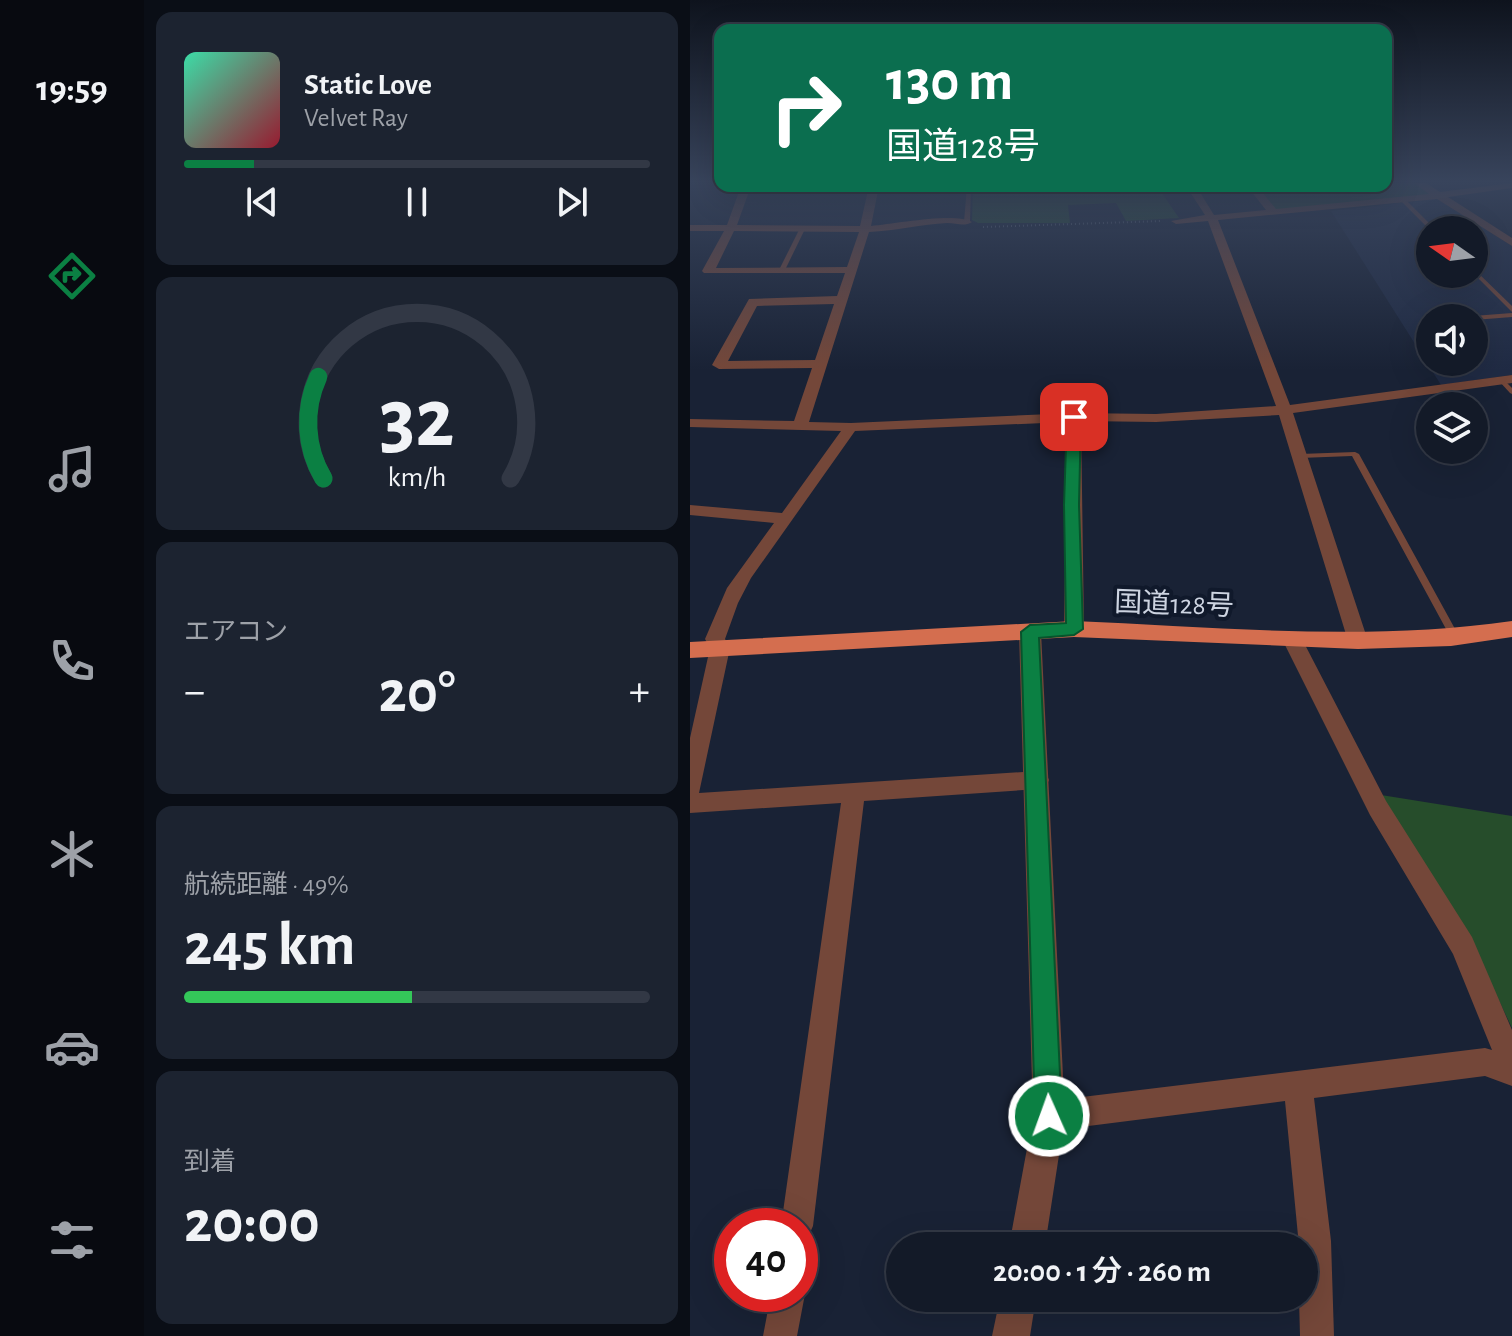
<!DOCTYPE html>
<html lang="ja">
<head>
<meta charset="utf-8">
<style>
  :root { --surface:#131a28; --page:#1c2330; --text:#f1f3f6; --muted:#9da1a8; --line:#323845; --accent:#0b8043 }
  body { margin:0; font-family:"Alegreya Sans","Noto Sans JP",sans-serif; background:var(--page); color:var(--text); height:100vh; display:flex; flex-direction:column; font-size:30px; white-space:nowrap }
  * { box-sizing:border-box; margin:0 }
  p { font-size:26px; color:var(--muted) }
  .icon { flex:none; width:44px; height:44px; fill:none; stroke:currentColor; stroke-width:2; stroke-linecap:round; stroke-linejoin:round }
  .map { position:relative; flex:1; overflow:hidden }
  .sheet { display:flex; flex-direction:column; gap:12px; padding:12px; background:#0a0e16; width:546px }
  .sheet>* { flex:none }
  .guide { position:absolute; left:24px; top:24px; width:678px; height:168px; border-radius:16px; box-shadow:0 8px 32px #0002,0 0 0 2px var(--line); background:#0b6e4f; color:#fff; overflow:hidden }
  .needle { width:52px; rotate:284deg }
  .controls { position:absolute; left:726px; top:216px; display:grid; gap:16px }
  .controls a { display:grid; place-items:center; width:72px; height:72px; border-radius:50%; background:var(--surface); box-shadow:0 8px 32px #0002,0 0 0 2px var(--line); font-size:40px }
  .speed { position:absolute; left:24px; top:1208px; display:flex; gap:16px; font-size:40px; font-weight:700; text-align:center }
  .speed>* { display:grid; place-content:center; width:104px; height:104px; border-radius:50%; background:var(--surface); box-shadow:0 8px 32px #0002,0 0 0 2px var(--line); line-height:1 }
  .speed .limit { border:12px solid #d22; background:#fff; color:#111 }
  .pin { position:absolute; display:grid; place-items:center; width:68px; height:68px; color:#fff; margin:-34px; border-radius:16px; box-shadow:0 4px 12px #0006 }
  .me { position:absolute; width:88px; margin:-44px; rotate:358deg; stroke-linejoin:round; filter:drop-shadow(0 0 6px #0008) }
  .turn { display:flex; align-items:center; gap:28px; height:168px; padding:0 40px; font-size:36px }
  .turn .icon { width:104px; height:104px; stroke-width:2.5 }
  .turn b { display:block; font-size:56px; line-height:68px }
  .big { font-size:60px; font-weight:600; line-height:1.1 }
  .sheet .widget { flex:1; display:flex; flex-direction:column; justify-content:center; gap:12px; min-width:0; padding:0 28px; border-radius:16px; background:var(--page) }
  .sheet .dial { align-items:center; gap:0 }
  .dial svg { height:208px; overflow:visible; fill:none; stroke:var(--line); stroke-width:7; stroke-linecap:round; text-anchor:middle }
  .dial text { fill:var(--text); stroke:none }
  .song { display:flex; align-items:center; gap:24px }
  .cover { width:96px; height:96px; border-radius:12px; background:linear-gradient(135deg,hsl(160 70% 55%),hsl(350 70% 35%)) }
  .played { height:8px; border-radius:4px; background:linear-gradient(90deg,var(--accent) 15%,var(--line) 15%) }
  .keys { display:flex; justify-content:space-around; direction:ltr }
  .heat { display:flex; justify-content:space-between; align-items:center; font-size:44px; direction:ltr }
  .charge { height:12px; border-radius:6px; background:linear-gradient(90deg,#34c759 49%,var(--line) 0) }
  .trip { position:absolute; left:196px; top:1232px; width:432px; height:80px; border-radius:40px; background:var(--surface); box-shadow:0 8px 32px #0002,0 0 0 2px var(--line); font-weight:600; line-height:80px; text-align:center }
  main { display:flex; flex:1; min-height:0 }
  .tab-bar { display:flex; flex-direction:column; width:144px; justify-content:space-around; align-items:center; background:#080a10; color:var(--muted) }
  .tab-bar .icon { width:56px; height:56px }
  .tab-bar .current { color:var(--accent) }
  .tab-bar b { font-size:36px; color:var(--text) }
  .map>svg:first-child { display:block }
</style>
</head>
<body>
<main>
<nav class="tab-bar">
<b>19:59</b>
<svg class="icon current" aria-label="directions" viewBox="0 0 24 24"><path d="M12 3l9 9-9 9-9-9zM9 14v-3h6M13 9l2 2-2 2"/></svg>
<svg class="icon" aria-label="music" viewBox="0 0 24 24"><path d="M9 18V5l10-2v13"/><circle cx="6" cy="18" r="3"/><circle cx="16" cy="16" r="3"/></svg>
<svg class="icon" aria-label="phone" viewBox="0 0 24 24"><path d="M5 4h4l2 5-3 2q2 4 5 5l2-3 5 2v4C11 20 4 13 5 4z"/></svg>
<svg class="icon" aria-label="climate" viewBox="0 0 24 24"><path d="M12 3v18M4 7l16 10M4 17L20 7"/></svg>
<svg class="icon" aria-label="car" viewBox="0 0 24 24"><path d="M5 17H2v-5l4-1 3-4h7l3 4 3 1v5h-3M9 17h6M6 11h13"/><circle cx="7" cy="17" r="2"/><circle cx="17" cy="17" r="2"/></svg>
<svg class="icon" aria-label="filters" viewBox="0 0 24 24"><path d="M4 7h16M4 17h16"/><circle cx="9" cy="7" r="2"/><circle cx="15" cy="17" r="2"/></svg>
</nav>
<section class="sheet">
<div class="widget">
<div class="song"><i class="cover"></i><div><b>Static Love</b><p>Velvet Ray</p></div></div>
<div class="played"></div>
<div class="keys"><svg class="icon" aria-label="previous" viewBox="0 0 24 24"><path d="M18 5L8 12l10 7zM5 5v14"/></svg><svg class="icon" aria-label="pause" viewBox="0 0 24 24"><path d="M8 5v14M16 5v14"/></svg><svg class="icon" aria-label="next" viewBox="0 0 24 24"><path d="M6 5l10 7-10 7zM19 5v14"/></svg></div>
</div>
<div class="widget dial"><svg viewBox="0 0 100 80">
<path d="M14 69A42 42 0 1 1 86 69"/>
<path d="M14 69A42 42 0 0 1 12 30" stroke="#0b8043"/>
<text x="50" y="56" font-size="32" font-weight="700">32</text>
<text x="50" y="72" font-size="11">km/h</text>
</svg></div>
<div class="widget"><p>エアコン</p>
<div class="heat"><a>−</a><b class="big">20°</b><a>+</a></div>
</div>
<div class="widget"><p>航続距離 · 49%</p><b class="big">245 km</b><div class="charge"></div></div>
<div class="widget"><p>到着</p><b class="big">20:00</b></div>
</section>
<div class="map">
<svg width="822" height="1336" viewBox="0 0 822 1336">
  <rect width="100%" height="100%" fill="#192235"/>
  <!-- built -->
  <path fill="#202b44" fill-rule="evenodd" d="M 747,199 L 822,246 L 822,375 L 751,385 L 641,211 ZM 740,230 L 784,230 L 784,274 L 740,274 ZM 740,318 L 784,318 L 784,362 L 740,362 Z"/>
  <!-- green -->
  <g fill="#264d2b">
    <path d="M 696,183 L 725,183 L 743,196 L 586,211 L 566,186 L 696,186 Z"/>
    <path d="M 283,186 L 467,186 L 489,218 L 436,221 L 426,203 L 378,205 L 380,223 L 288,223 L 282,220 Z"/>
    <path d="M 691,795 L 822,816 L 822,1028 L 777,933 Z"/>
  </g>
  <g fill="none" stroke-linecap="round" stroke-linejoin="round">
    <!-- path -->
    <path stroke="#5f6778" stroke-width="2" stroke-dasharray="1 3" stroke-linecap="butt" d="M 293,227 L 472,221"/>
    <!-- service -->
    <g fill="#744739" fill-rule="evenodd">
      <path d="M 277,186 L 281,186 L 280,222 L 277,224 L 274,222 Z"/>
      <path d="M 712,200 L 716,200 L 746,230 L 740,230 L 712,202 Z"/>
      <path d="M 110,228 L 115,229 L 95,270 L 90,271 L 89,270 Z"/>
      <path d="M 784,269 L 822,306 L 822,312 L 784,274 Z"/>
      <path d="M 822,313 L 822,317 L 784,320 L 784,318 L 780,318 L 783,316 Z"/>
      <path d="M 809,379 L 813,379 L 822,388 L 822,394 L 820,393 L 809,381 Z"/>
      <path d="M 665,452 L 669,454 L 770,638 L 768,640 L 762,640 L 662,456 L 610,458 L 606,456 L 610,454 Z"/>
    </g>
    <!-- minor -->
    <g fill="#744739" fill-rule="evenodd">
      <path d="M 724,183 L 736,183 L 750,192 L 822,183 L 822,188 L 758,197 L 822,238 L 822,246 L 747,199 L 528,220 L 600,405 L 822,375 L 822,383 L 603,413 L 678,641 L 675,646 L 661,646 L 658,641 L 589,415 L 466,422 L 391,421 L 394,629 L 391,634 L 377,634 L 374,629 L 377,422 L 165,431 L 61,578 L 48,603 L 35,639 L 40,648 L 9,793 L 348,771 L 356,773 L 359,780 L 356,787 L 348,789 L 174,801 L 123,1226 L 118,1237 L 110,1241 L 110,1226 L 91,1226 L 151,803 L 0,813 L 0,738 L 20,648 L 15,639 L 37,588 L 84,523 L 0,515 L 0,505 L 92,513 L 151,431 L 0,427 L 0,419 L 104,421 L 122,368 L 29,369 L 22,365 L 59,299 L 147,296 L 155,273 L 14,273 L 12,271 L 34,231 L 0,231 L 0,225 L 37,225 L 51,186 L 61,186 L 47,225 L 170,226 L 179,186 L 189,186 L 181,226 C 205,224 265,212 282,222 C 274,227 267,223 257,223 C 232,224 206,231 179,232 L 119,422 L 161,423 L 384,413 L 466,414 L 586,406 L 518,221 L 486,224 L 481,221 L 515,215 L 496,186 L 506,186 L 524,215 L 576,210 L 557,186 L 567,186 L 586,209 L 739,194 ZM 44,231 L 169,232 L 157,267 L 26,268 ZM 144,304 L 125,360 L 38,361 L 67,306 Z"/>
      <path d="M 602,632 L 612,639 L 696,801 L 782,937 L 822,1030 L 822,1086 L 795,1076 L 624,1098 L 641,1241 L 644,1336 L 610,1336 L 609,1298 L 614,1298 L 614,1246 L 609,1246 L 595,1101 L 359,1131 L 349,1126 L 344,1116 L 349,1106 L 359,1101 L 795,1048 L 802,1050 L 763,954 L 680,815 L 592,639 Z"/>
      <path d="M 110,1283 L 115,1294 L 107,1336 L 73,1336 L 81,1294 L 110,1294 Z"/>
    </g>
    <!-- tertiary -->
    <g fill="#744739" fill-rule="evenodd">
      <path d="M 340,624 L 347,627 L 351,632 L 375,1116 L 355,1246 L 319,1246 L 343,1116 L 329,632 L 333,627 Z"/>
      <path d="M 310,1298 L 346,1298 L 340,1336 L 302,1336 Z"/>
    </g>
    <!-- trunk -->
    <path fill="#d46e4f" fill-rule="evenodd" d="M 384,621 C 530,627 677,642 822,621 L 822,637 L 761,646 L 668,649 L 384,637 L 0,658 L 0,642 Z"/>
  </g>
  <!-- sky -->
  <linearGradient id="sky" x2="0" y2="1"><stop stop-color="#0e131d"/><stop offset="0.49" stop-color="#38445c"/><stop offset="1" stop-color="#38445c" stop-opacity="0"/></linearGradient>
  <rect width="822" height="370" fill="url(#sky)"/>
  <!-- route -->
  <path fill="#0b8043" stroke="#07532c" stroke-width="2" d="M 384,413 L 391,417 L 389,505 L 393,629 L 384,635 L 349,638 L 372,1116 L 368,1125 L 359,1129 L 349,1125 L 345,1116 L 331,632 L 340,625 L 376,623 L 374,505 L 377,417 Z"/>
  <g text-anchor="middle" dominant-baseline="central" stroke-width="8" stroke-linejoin="round" paint-order="stroke">
    <!-- street labels -->
    <g font-size="28" fill="#cdd4e1" stroke="#10192b">
      <text transform="translate(484 605) rotate(2)">国道128号</text>
    </g>
  </g>
</svg>
<div class="controls">
<a><svg class="needle" viewBox="-14 -14 28 28"><path d="M0-13l5 13h-10z" fill="#e53935"/><path d="M0 13l5-13h-10z" fill="#9da1a8"/></svg></a>
<a><svg class="icon" aria-label="sound" viewBox="0 0 24 24"><path d="M4 9h4l5-4v14l-5-4H4zM17 9q2 3 0 6"/></svg></a>
<a><svg class="icon" aria-label="layers" viewBox="0 0 24 24"><path d="M12 4l9 5-9 5-9-5zM3 14l9 5 9-5"/></svg></a>
</div>
<div class="speed"><div class="limit">40</div></div>
<div class="pin" style="left:384px;top:417px;background:#d93025"><svg class="icon" aria-label="arrive" viewBox="0 0 24 24"><path d="M6 21V4h12l-3 4 3 4H6"/></svg></div>
<svg class="me" style="left:359px;top:1116px" viewBox="-20 -20 40 40"><circle r="17" fill="#0b8043" stroke="#fff" stroke-width="3"/><path d="M0-11L8 9 0 5-8 9z" fill="#fff"/></svg>
<div class="trip">20:00 · 1 分 · 260 m</div>
<div class="guide">
<div class="turn"><svg class="icon" aria-label="right" viewBox="0 0 24 24"><path d="M7 20v-9h11M14 6l5 5-5 5"/></svg><div><b>130 m</b>国道128号</div></div>
</div>
</div>
</main>
</body>
</html>
